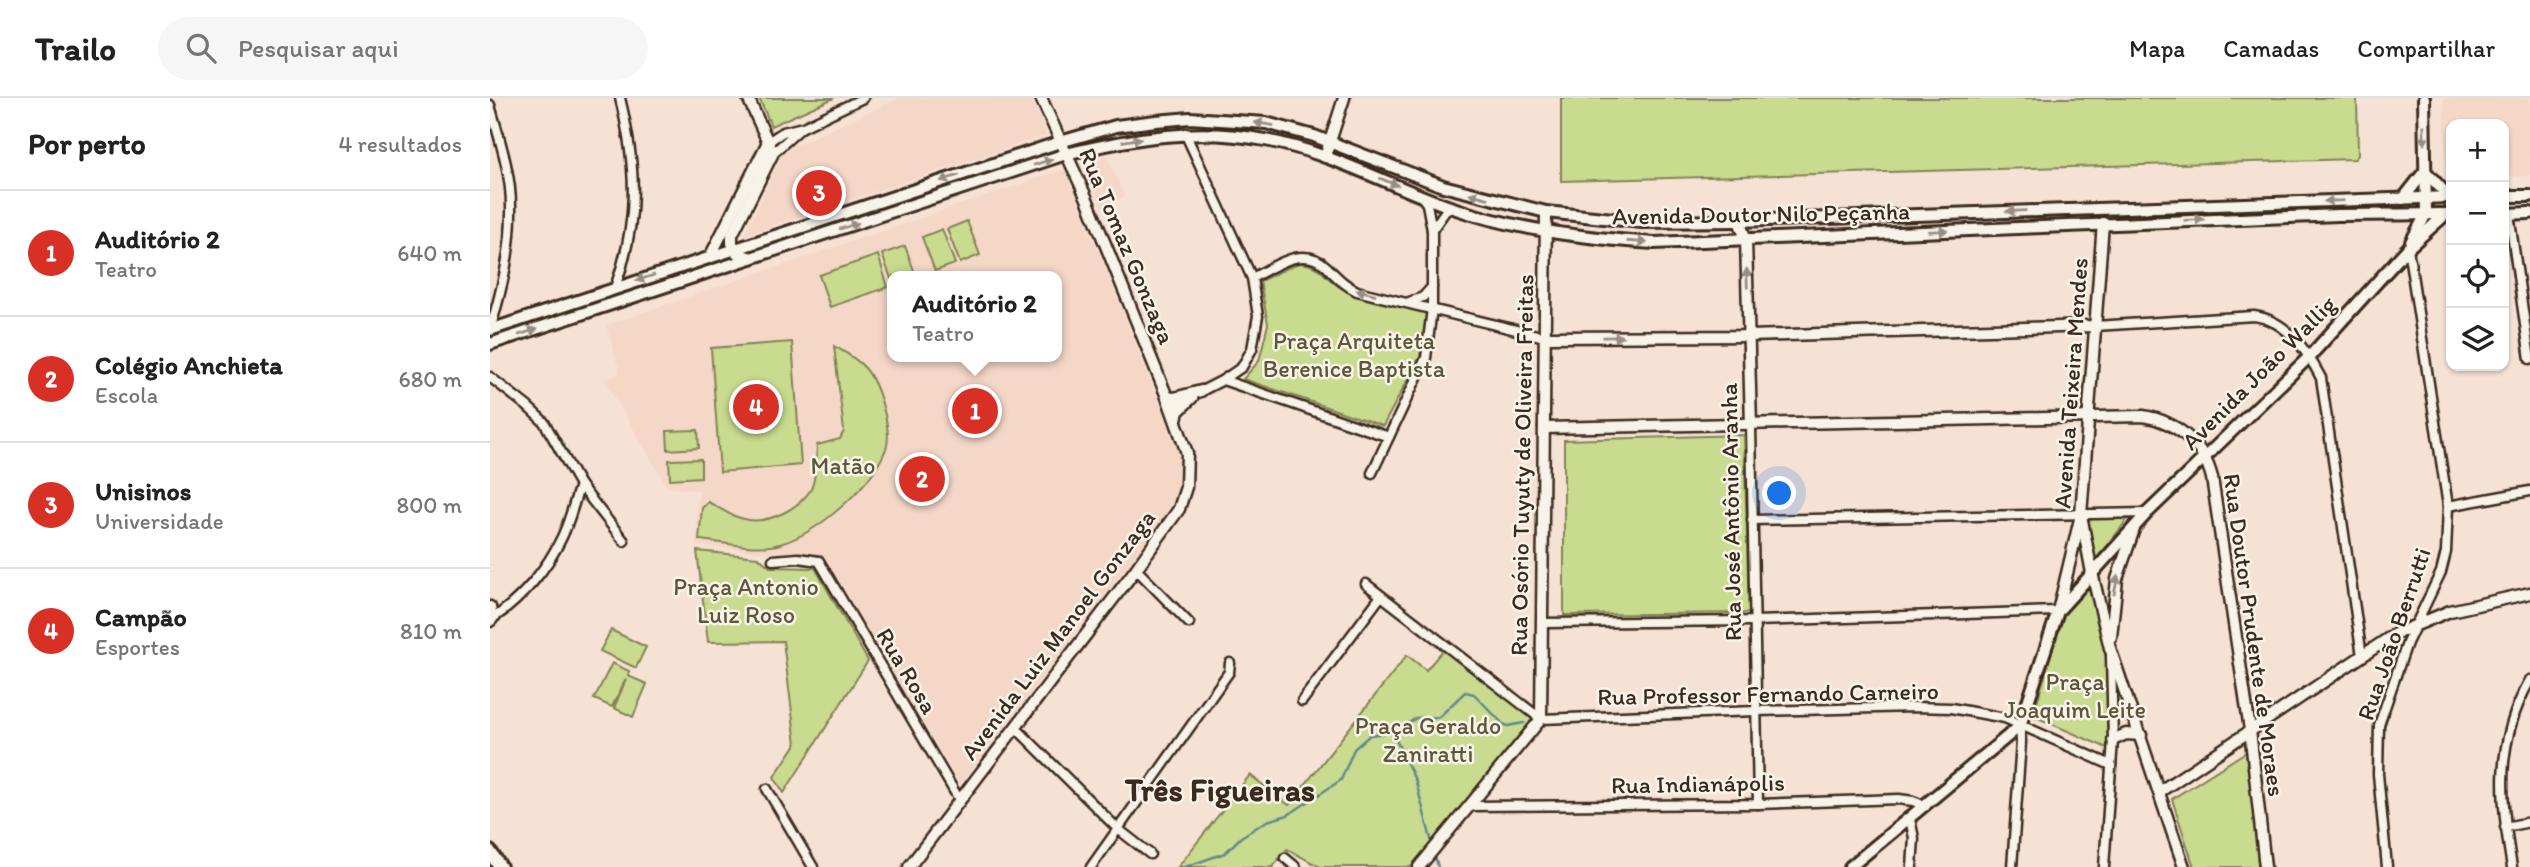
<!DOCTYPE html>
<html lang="pt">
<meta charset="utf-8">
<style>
:root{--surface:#fff;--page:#f6f6f6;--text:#222;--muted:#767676;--line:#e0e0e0;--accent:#d93025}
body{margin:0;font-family:Itim,sans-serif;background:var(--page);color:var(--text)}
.controls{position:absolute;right:21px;top:21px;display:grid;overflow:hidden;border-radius:14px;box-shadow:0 2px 5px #0004}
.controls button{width:63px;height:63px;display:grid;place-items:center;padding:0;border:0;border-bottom:2px solid var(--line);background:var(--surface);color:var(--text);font:35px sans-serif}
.you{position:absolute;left:1290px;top:396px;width:24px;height:24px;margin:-18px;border:5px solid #fff;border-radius:50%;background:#1a73e8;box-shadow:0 0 0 10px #1a73e833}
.badge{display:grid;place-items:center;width:46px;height:46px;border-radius:50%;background:var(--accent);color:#fff;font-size:23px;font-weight:700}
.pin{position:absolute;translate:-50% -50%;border:4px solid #fff;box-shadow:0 2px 7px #0006}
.popup{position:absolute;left:397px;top:173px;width:175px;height:91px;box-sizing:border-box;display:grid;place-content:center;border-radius:14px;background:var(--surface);filter:drop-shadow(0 2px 5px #0005);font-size:23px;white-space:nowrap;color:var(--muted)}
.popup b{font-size:26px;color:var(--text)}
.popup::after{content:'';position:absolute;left:50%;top:100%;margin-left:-14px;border:14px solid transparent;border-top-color:var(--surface)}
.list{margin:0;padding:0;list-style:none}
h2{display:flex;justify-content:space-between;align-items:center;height:91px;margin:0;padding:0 28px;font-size:30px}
h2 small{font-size:23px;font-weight:400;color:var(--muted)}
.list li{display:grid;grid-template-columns:46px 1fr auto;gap:21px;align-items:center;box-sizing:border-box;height:126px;padding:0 28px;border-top:2px solid var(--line)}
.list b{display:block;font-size:26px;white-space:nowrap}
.list p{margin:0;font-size:23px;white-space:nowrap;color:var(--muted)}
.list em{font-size:23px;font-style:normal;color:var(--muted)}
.icon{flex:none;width:38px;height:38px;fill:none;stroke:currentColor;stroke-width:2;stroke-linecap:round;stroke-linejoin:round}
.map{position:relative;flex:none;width:2040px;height:769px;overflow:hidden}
header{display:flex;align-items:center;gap:42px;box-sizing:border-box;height:98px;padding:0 35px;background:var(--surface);border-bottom:2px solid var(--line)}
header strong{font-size:33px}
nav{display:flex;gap:38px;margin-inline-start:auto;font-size:24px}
.search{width:490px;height:63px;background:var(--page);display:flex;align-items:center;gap:18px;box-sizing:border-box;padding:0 24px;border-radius:38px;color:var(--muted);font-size:26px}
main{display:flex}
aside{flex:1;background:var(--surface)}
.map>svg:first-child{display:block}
</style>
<header>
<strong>Trailo</strong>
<div class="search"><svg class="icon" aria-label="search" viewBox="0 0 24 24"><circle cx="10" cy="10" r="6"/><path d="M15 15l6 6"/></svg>Pesquisar aqui</div>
<nav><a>Mapa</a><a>Camadas</a><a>Compartilhar</a></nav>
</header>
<main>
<aside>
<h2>Por perto<small>4 resultados</small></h2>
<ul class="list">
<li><span class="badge">1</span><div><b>Auditório 2</b><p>Teatro</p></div><em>640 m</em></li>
<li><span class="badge">2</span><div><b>Colégio Anchieta</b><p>Escola</p></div><em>680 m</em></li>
<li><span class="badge">3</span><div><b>Unisinos</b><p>Universidade</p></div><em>800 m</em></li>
<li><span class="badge">4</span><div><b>Campão</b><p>Esportes</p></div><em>810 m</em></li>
</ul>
</aside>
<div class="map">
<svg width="2040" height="769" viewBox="0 0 2040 769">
<rect width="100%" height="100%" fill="#f6e2d5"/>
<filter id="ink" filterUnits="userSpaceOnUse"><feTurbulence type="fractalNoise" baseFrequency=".0143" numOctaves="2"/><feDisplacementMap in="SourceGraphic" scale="14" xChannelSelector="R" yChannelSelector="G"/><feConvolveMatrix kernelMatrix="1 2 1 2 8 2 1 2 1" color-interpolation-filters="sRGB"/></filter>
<g filter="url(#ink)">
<g fill="#f5d7c8" fill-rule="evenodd">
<path d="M410 0H541L557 37 254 137 294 52Z"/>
<path d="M1954 0H2040V78L2014 79V26H1961V80H1956Z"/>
<path d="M617 57 635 99 612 109 593 65Z"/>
<path d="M575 71 688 351 692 373 684 407 470 687 335 460 206 448 208 392 178 390 114 282 130 275 116 227ZM403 178H567V259H403Z"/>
</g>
<g fill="#c9db8f" stroke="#828256" stroke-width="2">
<path d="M269 0H344L281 28Z"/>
<path d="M1071 0H1867L1868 57 1865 61 1071 83Z"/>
<path d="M477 123 490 157 470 165 457 131Z"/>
<path d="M452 131 465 166 445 173 432 139Z"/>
<path d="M415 148 426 178H403V186L392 156Z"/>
<path d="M388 157 398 189 340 209 329 177Z"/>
<path d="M808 165C831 166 832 177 848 188 872 205 909 207 937 214L930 259 893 328 753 281 769 263 778 226 770 183Z"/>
<path d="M302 244 311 367 230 374 221 250Z"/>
<path d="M344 248C356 255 366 260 375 270 388 285 403 332 396 351 381 389 328 435 290 446 268 453 232 444 209 442L212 410 218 404C232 411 243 420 259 422 280 425 310 410 321 391 327 378 326 360 327 347L350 341 354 333Z"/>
<path d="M208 332 209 350 178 352 177 333Z"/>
<path d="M1254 337 1259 515 1074 517V342Z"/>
<path d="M211 361V379L180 381 179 362Z"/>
<path d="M1639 419 1602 468 1597 420Z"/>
<path d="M207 453 268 459 280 469 325 470 378 563 294 695 284 679 306 646 293 543 218 544Z"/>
<path d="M1599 486 1620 558 1617 650 1543 618 1572 519Z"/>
<path d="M121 532 156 549 146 570 110 553Z"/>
<path d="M953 552 1045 621 921 769H830L797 751 783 769H688L760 677 799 707 917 557 936 572Z"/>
<path d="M122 565 139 573 138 578 157 586 143 619 124 610 136 581 122 609 104 601Z"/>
<path d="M1759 652 1769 769H1704L1682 701Z"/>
</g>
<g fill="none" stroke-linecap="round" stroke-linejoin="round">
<g stroke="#628b8c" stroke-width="2.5">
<path d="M943 749 926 684 907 644 906 634 926 620 949 619 975 594 984 596 1013 626 1018 628 1034 625"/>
<path d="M944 755 948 769"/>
<path d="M695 769 735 755 751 739 777 723 798 717 851 682 864 651 880 637 906 634"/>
</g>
<defs>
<g id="minor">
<path d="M0 7C9 40 21 74 21 108 22 151 12 191 0 232"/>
<path d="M278 44 293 34 313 29 373 0"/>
<path d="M283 55 311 30"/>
<path d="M2019 116 2040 261"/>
<path d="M942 132 959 108"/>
<path d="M762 180C785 168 814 146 837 169 847 179 854 187 867 193L1055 239"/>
<path d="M125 190C149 122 147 70 130 0"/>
<path d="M919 204 933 199 942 189"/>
<path d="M1605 228 1764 218C1797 222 1817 253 1831 280L1872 558"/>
<path d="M0 279 37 308 54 324 90 387 134 443"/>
<path d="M733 282 899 339"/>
<path d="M682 313 688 305 733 282 752 269 762 251 768 218 762 180 695 35"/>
<path d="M686 325 689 314 703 300"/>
<path d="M1261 328 1268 706"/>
<path d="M882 375 936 260 942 210V132L937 106 932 99"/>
<path d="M1958 408 2040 393"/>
<path d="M1262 422 1657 415"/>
<path d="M283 462 308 460 329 463 470 703"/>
<path d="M646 471 699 525"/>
<path d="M876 486 1051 621 1266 613 1424 609 1461 610 1515 620 1621 667"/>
<path d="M2 521C32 501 57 471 72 439 80 422 84 404 90 387"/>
<path d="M1052 525 1264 523 1568 513"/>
<path d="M812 603 891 498"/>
<path d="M525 629 628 731 660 756"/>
<path d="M277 691 323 769"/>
<path d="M979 708 1268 706 1409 701 1423 703 1436 708"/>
<path d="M1420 721 1424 740 1422 769"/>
<path d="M2015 729 2040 724"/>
<path d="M795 760 806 769"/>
<path d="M601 769 739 574 740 565"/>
<path d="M1522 769 1531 644 1530 628"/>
<path d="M1614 769 1623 642 1621 559"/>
<path d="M1897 769 1888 676 1889 627 1917 545 1951 474 1956 454 1958 408 1918 150"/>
<path d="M2022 769C2010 701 2005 644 2040 582"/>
</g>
<g id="tertiary">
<path d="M258 0 283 55 242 137V145L247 155 261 160"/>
<path d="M835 59 854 0"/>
<path d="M1249 123 1256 141 1261 328"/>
<path d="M1613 125 1591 417 1602 475 1620 550 1694 769"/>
<path d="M220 159 278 44"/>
<path d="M1055 239 1259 238 1605 228"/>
<path d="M677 299 684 300 711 293"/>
<path d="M1054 330 1653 318C1686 323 1714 346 1722 380L1760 632 1775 769"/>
<path d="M0 509 2 521 0 523"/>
<path d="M1568 513 1590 421"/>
<path d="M1621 539 1627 481 1644 431"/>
<path d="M1623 642 1636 636 1651 637"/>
<path d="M1669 694 1905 536 1960 513 2040 495"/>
<path d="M419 769 646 471 689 411 696 389 697 355 677 299 597 101 551 0"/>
<path d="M929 769 1051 621 1056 114"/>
</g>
<g id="secondary">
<path d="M1935 73 1961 101"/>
<path d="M2014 98H2040"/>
<path d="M1913 101 1935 73"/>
<path d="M2014 116 2040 115"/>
<path d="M1921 144 1936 116 1934 0"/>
<path d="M0 232 570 44 626 28 666 23 700 20 776 25 824 38 953 88 1056 114 1152 124 1249 123 1961 99"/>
<path d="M0 246 576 56C642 40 706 29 775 42 840 54 898 87 960 109 1026 132 1094 140 1164 145L1848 117 1961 116"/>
<path d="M1360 769 1530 628 1568 513 1657 415 1820 258 1918 150 1956 116"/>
</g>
<path id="primary" d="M0 754 10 769"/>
</defs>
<use href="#minor" stroke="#3b2a1e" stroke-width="13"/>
<use href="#tertiary" stroke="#3b2a1e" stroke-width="15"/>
<use href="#secondary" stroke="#3b2a1e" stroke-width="16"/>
<use href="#primary" stroke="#3b2a1e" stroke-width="18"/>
<use href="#minor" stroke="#f7f3e8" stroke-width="8"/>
<use href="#tertiary" stroke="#f7f3e8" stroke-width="10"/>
<use href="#secondary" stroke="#f7f3e8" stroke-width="10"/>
<use href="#primary" stroke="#f7f3e8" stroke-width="12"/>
</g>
<defs><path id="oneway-solid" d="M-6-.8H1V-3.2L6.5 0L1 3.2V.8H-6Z" transform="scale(1.75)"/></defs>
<g fill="#998e83">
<use href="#oneway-solid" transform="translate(774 26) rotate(-171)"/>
<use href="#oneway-solid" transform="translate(1934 37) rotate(89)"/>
<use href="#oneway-solid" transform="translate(642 42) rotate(-9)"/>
<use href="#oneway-solid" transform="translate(553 64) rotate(-18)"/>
<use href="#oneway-solid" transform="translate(460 80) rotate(162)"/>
<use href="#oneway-solid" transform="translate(899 84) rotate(22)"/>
<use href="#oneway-solid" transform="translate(989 98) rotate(-165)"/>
<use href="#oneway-solid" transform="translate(1844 103) rotate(178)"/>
<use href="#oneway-solid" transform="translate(1526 113) rotate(178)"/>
<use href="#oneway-solid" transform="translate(1704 122) rotate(-2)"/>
<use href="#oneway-solid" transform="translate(359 128) rotate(-18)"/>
<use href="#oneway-solid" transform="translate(1448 133) rotate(-2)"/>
<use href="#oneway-solid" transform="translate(1147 144) rotate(4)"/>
<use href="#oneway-solid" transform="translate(155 180) rotate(162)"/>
<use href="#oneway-solid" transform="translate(1257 180) rotate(-92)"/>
<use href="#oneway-solid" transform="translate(876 194) rotate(-166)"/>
<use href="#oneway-solid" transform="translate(38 234) rotate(-18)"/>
<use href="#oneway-solid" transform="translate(1123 239) rotate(-1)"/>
<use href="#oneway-solid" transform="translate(1626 487) rotate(-78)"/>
</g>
</g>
<g text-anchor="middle" stroke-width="5" stroke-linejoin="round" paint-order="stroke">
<g font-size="24" fill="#3b2a1e" stroke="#f7f3e8">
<text transform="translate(1271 116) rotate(-1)" y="8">Avenida Doutor Nilo Peçanha</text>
<text transform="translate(637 148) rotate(67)" y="8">Rua Tomaz Gonzaga</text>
<text transform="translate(1769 275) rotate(-45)" y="8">Avenida João Wallig</text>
<text transform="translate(1581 285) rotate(-86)" y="8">Avenida Teixeira Mendes</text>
<text transform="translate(1032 367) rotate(-89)" y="8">Rua Osório Tuyuty de Oliveira Freitas</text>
<text transform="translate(1241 414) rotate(-91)" y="8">Rua José Antônio Aranha</text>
<text transform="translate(1904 536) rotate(-71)" y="8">Rua João Berrutti</text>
<text transform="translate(568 537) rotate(-53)" y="8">Avenida Luiz Manoel Gonzaga</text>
<text transform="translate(1764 537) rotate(82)" y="8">Rua Doutor Prudente de Moraes</text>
<text transform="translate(417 573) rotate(59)" y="8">Rua Rosa</text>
<text transform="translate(1278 596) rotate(-1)" y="8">Rua Professor Fernando Carneiro</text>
<text transform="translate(1208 686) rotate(-1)" y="8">Rua Indianápolis</text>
</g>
<g font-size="24" fill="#5e563a" stroke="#f7f3e8">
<text x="864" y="251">Praça Arquiteta<tspan x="864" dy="28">Berenice Baptista</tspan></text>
<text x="353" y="376">Matão</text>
<text x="256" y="497">Praça Antonio<tspan x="256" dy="28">Luiz Roso</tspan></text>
<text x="1585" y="592">Praça<tspan x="1585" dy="28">Joaquim Leite</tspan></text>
<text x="938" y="636">Praça Geraldo<tspan x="938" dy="28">Zaniratti</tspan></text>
</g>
<g font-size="32" font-weight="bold" fill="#3b2a1e" stroke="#f7f3e8">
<text x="730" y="703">Três Figueiras</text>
</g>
</g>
</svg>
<div class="controls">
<button>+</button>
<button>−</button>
<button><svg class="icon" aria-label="locate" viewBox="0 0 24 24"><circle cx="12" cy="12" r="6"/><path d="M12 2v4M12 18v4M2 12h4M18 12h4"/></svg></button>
<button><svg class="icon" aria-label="layers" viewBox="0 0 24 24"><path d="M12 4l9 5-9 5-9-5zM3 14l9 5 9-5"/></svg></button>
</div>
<div class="you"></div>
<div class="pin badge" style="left:485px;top:313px">1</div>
<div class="popup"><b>Auditório 2</b>Teatro</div>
<div class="pin badge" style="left:432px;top:381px">2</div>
<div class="pin badge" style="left:329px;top:95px">3</div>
<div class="pin badge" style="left:266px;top:309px">4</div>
</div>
</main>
